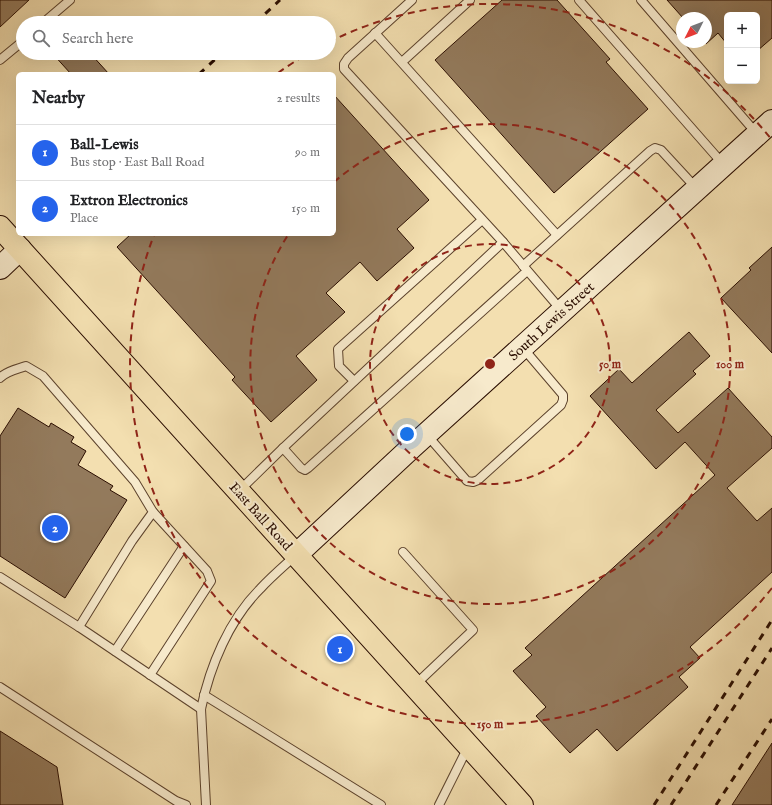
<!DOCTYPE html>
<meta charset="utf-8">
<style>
:root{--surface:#fff;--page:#f6f6f6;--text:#202124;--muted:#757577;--line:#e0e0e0;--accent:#2563eb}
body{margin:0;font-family:"IM FELL English",serif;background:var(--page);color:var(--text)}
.controls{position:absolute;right:12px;top:12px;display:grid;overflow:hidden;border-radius:6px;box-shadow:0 4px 16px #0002}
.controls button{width:36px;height:36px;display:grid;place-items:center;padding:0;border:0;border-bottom:1px solid var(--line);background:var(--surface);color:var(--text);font:20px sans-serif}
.compass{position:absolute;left:676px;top:12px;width:36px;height:36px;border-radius:50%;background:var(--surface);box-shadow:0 4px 16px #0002;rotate:228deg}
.you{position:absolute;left:407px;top:434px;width:14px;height:14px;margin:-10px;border:3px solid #fff;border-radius:50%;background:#1a73e8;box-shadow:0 0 0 6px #1a73e833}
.badge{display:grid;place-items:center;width:26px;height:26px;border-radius:50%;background:var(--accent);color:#fff;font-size:13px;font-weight:700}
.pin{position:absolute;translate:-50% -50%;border:2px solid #fff;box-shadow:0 1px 4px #0006}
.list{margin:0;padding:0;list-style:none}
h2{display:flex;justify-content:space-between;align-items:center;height:52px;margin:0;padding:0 16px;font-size:17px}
h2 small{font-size:13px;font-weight:400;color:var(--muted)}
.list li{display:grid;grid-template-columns:26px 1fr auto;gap:12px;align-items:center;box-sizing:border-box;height:56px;padding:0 16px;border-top:1px solid var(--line)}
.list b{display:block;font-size:15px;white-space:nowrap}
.list p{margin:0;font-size:13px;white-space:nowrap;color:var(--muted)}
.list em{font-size:13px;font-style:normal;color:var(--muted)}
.icon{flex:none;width:22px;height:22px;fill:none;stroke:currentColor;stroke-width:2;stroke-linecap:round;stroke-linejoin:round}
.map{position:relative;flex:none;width:772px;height:805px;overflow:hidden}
.search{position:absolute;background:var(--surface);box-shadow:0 4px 16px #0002;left:16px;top:16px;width:320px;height:44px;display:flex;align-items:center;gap:10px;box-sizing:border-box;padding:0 14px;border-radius:22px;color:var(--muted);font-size:15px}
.panel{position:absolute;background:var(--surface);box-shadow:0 4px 16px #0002;left:16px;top:72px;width:320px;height:164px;border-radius:6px}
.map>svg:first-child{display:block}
</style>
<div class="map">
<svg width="772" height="805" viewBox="0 0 772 805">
<rect width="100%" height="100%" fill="#f3dfb0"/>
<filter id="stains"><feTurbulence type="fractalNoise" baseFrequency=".005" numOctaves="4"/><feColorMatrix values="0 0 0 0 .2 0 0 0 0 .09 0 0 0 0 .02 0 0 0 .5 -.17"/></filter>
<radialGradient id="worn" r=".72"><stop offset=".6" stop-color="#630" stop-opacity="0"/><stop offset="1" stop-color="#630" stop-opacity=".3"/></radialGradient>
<g fill="#937a5c" stroke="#2a0d00">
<path d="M0 0H29L0 27Z"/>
<path d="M502 0H557L610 59 606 62 648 109 554 193 435 60Z"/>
<path d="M667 0H772V38L757 51V15H727V44L718 33 706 44V18H683Z"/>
<path d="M52 53H90L109 74H71Z"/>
<path d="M334 95 429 200 397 229 414 248 377 281 360 262 326 293 345 312 296 356 317 380 271 422 232 380 235 377 117 247 131 234H334Z"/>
<path d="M772 247V353L721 298 751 270 749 268Z"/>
<path d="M689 332 710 356 693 371 696 374 656 410 678 433 728 388 772 437V448L727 488 757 521 772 508V572L690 647 700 658 679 677 688 687 617 751 597 729 570 753 536 716 546 707 513 671 532 655 525 648 715 475 685 442 656 469 590 396 619 369 632 383Z"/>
<path d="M18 408 49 427 51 423 74 437 71 442 86 451 78 465 113 486 110 490 127 500 65 598 0 556V436Z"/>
<path d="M0 731 57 767 63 805H0Z"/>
<path d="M772 743V805H732Z"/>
</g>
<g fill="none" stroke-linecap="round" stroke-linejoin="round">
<defs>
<g id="lane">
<path d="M412 0 348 58 344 64V69L503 242 562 311"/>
<path d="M579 0 723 164"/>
<path d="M641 0 757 134"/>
<path d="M43 23 70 0"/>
<path d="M375 33 557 235"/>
<path d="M0 60 23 41"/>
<path d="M402 62 470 0"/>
<path d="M523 266 650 151 655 148 661 150 697 189"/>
<path d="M0 378C6 371 18 369 26 366L43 376 135 482 153 512 132 541 79 627"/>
<path d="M354 381 339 366 338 349 482 220"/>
<path d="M427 435 467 481 473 482 478 480 561 405 563 400V395L523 348"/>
<path d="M283 448 301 468 305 470 308 468 527 271"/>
<path d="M240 490 283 448 503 242"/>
<path d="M403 552 473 630 415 685"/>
<path d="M0 577 79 627 201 709"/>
<path d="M115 651 184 546"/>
<path d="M150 675 211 581 207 571 153 512"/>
<path d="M0 687 176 801 186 805"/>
<path d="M204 695 381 805"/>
<path d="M206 805 201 709C210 666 229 620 260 589 271 577 284 566 296 555"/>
<path d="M439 805 468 747"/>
</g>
<g id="secondary">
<path d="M0 268 20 249"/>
<path d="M296 555 412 447 772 121"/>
</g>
<path id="primary" d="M0 227 522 805"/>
</defs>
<use href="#lane" stroke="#5c422c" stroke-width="10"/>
<use href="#secondary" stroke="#2a0d00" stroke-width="24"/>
<use href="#primary" stroke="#2a0d00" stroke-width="24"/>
<use href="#lane" stroke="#f7eacc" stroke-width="8"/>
<use href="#secondary" stroke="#f7eacc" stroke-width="22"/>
<use href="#primary" stroke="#f3dfb0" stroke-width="22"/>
<g stroke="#2a0d00" stroke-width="3" stroke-dasharray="7 7" stroke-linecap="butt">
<path d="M255 23 280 0"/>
<path d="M199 74 222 53"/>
<path d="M654 805 772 620"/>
<path d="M671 805 772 648"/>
<path d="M716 805 772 719"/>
</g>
</g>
<g fill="none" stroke="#8f2418" stroke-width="2" stroke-dasharray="7 5">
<circle cx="490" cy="364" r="120"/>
<path d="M334 182A240 240 0 1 1 288 235"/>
<path d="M772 588A360 360 0 0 1 154 235M278 73A360 360 0 0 1 307 54M329 42A360 360 0 0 1 772 140"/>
</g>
<g text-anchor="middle" stroke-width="4" stroke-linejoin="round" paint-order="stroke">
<g font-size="14" fill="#2a0d00" stroke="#f7eacc">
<text transform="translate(551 321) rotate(-42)" y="5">South Lewis Street</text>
<text transform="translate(261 516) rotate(48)" y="5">East Ball Road</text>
</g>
</g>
<circle cx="490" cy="364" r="6" fill="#8f2418" stroke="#f7eacc" stroke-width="2"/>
<g font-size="12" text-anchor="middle" font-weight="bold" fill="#8f2418" stroke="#f7eacc" stroke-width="4" stroke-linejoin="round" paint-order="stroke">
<text x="610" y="368">50 m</text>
<text x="730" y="368">100 m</text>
<text x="490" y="728">150 m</text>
</g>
<rect width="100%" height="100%" filter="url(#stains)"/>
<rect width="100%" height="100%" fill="url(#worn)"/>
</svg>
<div class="controls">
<button>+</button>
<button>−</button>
</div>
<svg class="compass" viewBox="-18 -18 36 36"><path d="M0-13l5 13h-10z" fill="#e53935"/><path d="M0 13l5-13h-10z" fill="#757577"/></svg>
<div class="you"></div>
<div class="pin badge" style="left:340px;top:649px">1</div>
<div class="pin badge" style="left:55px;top:528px">2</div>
<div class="search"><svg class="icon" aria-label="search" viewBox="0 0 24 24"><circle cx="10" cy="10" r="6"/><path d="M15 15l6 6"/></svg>Search here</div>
<section class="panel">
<h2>Nearby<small>2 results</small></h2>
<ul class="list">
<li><span class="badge">1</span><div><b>Ball-Lewis</b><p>Bus stop · East Ball Road</p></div><em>90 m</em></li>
<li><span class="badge">2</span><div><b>Extron Electronics</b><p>Place</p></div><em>150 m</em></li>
</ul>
</section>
</div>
